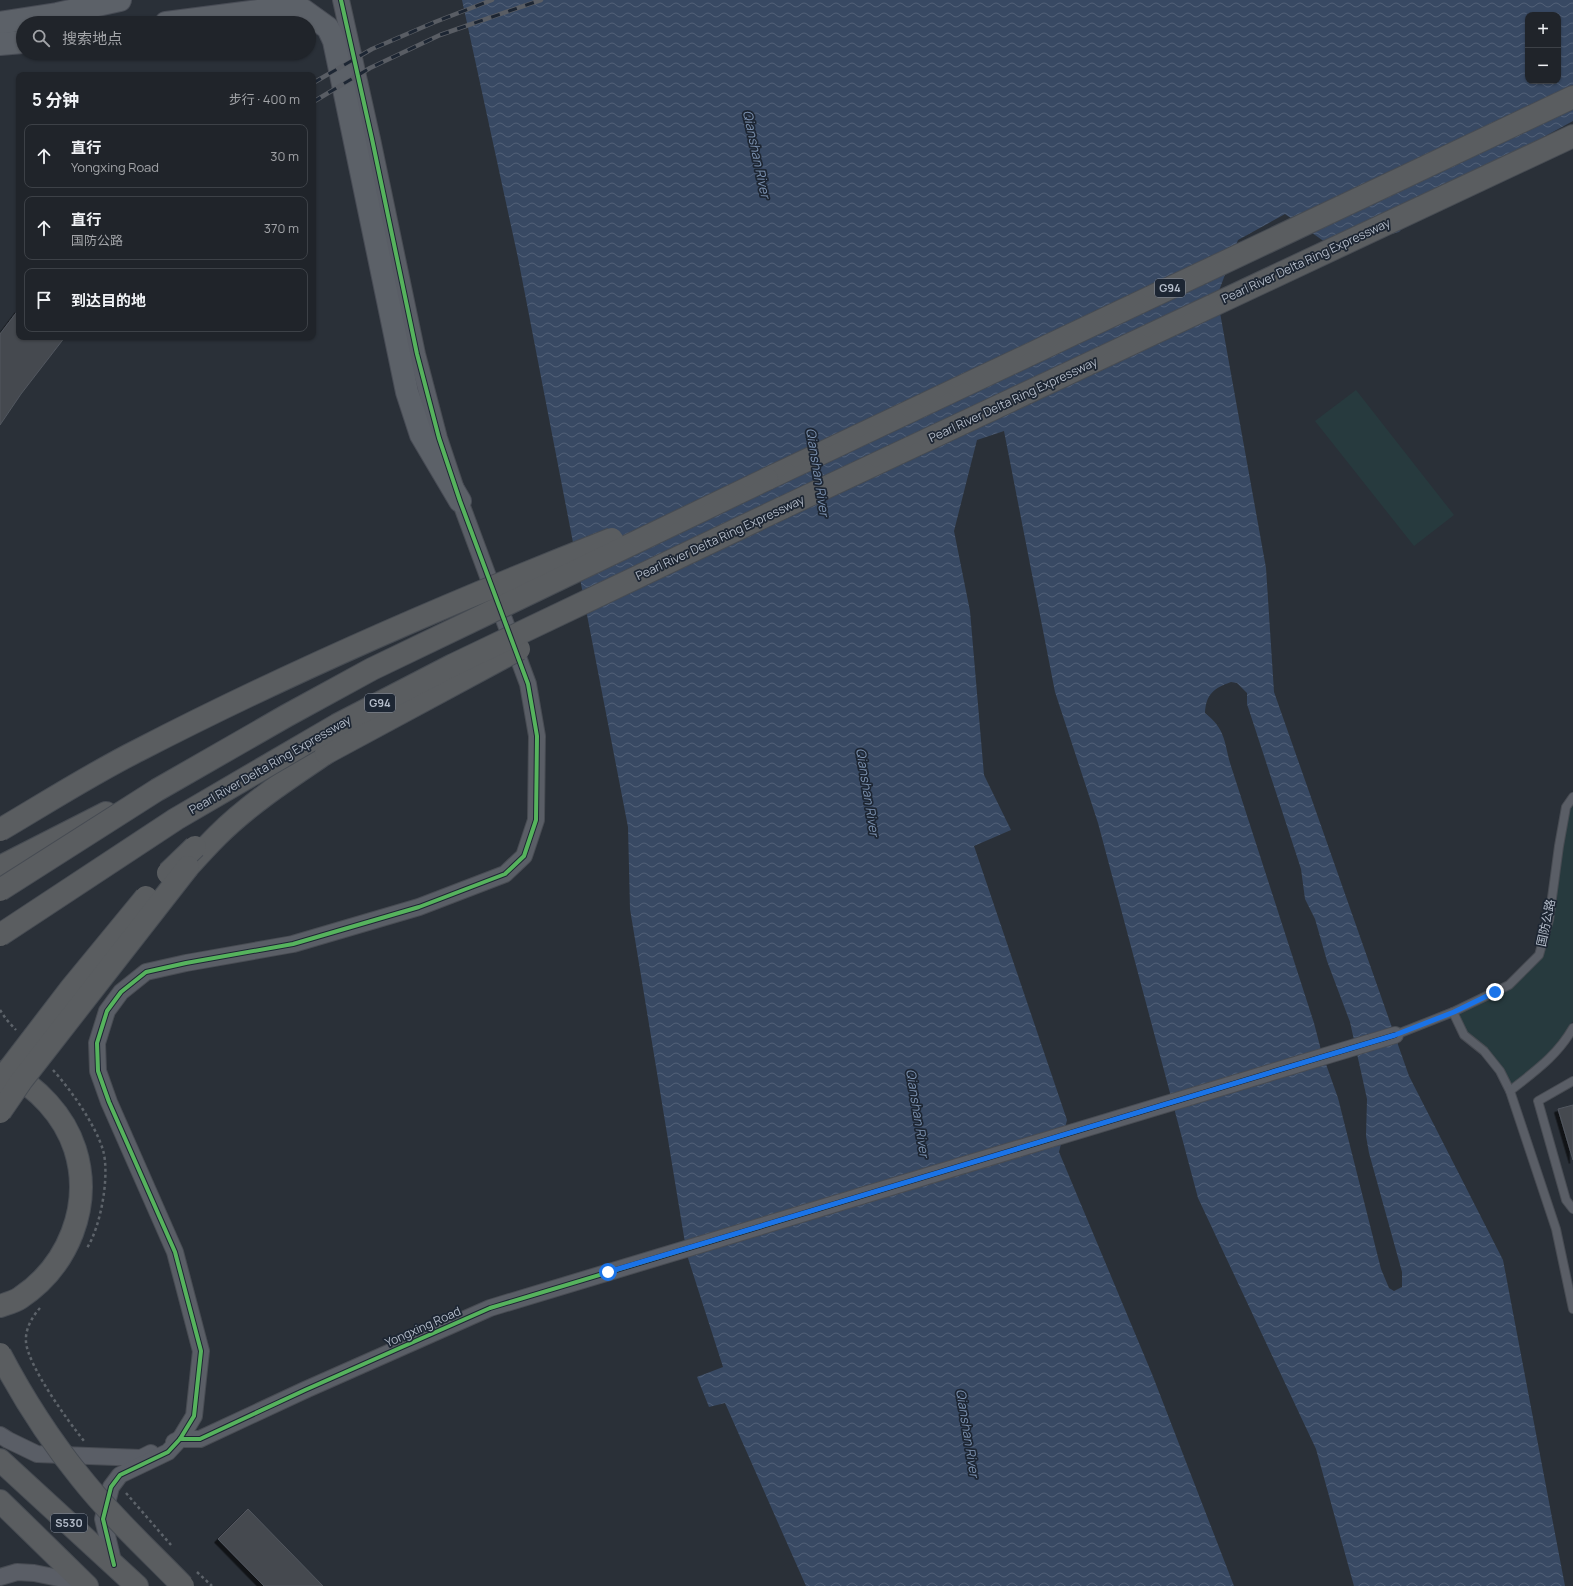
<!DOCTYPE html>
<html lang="zh">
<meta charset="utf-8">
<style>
:root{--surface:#20242a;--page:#2d3036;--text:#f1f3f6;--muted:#a2a4a8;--line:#3d4147}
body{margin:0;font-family:Manrope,"Noto Sans SC",sans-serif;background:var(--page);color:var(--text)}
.controls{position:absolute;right:12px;top:12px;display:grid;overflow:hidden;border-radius:8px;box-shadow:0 1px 3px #0004}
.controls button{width:36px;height:36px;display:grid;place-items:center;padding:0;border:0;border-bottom:1px solid var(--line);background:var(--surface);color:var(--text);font:20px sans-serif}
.stop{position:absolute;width:12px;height:12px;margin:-9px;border:3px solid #1a73e8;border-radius:50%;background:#fff}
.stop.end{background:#1a73e8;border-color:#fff;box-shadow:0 1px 4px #0008}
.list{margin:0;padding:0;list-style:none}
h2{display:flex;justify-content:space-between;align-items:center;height:52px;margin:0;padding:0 16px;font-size:17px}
h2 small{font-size:13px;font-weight:400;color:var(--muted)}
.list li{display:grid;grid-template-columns:26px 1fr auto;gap:12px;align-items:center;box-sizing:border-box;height:64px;margin:0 8px 8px;padding:0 8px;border:1px solid var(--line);border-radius:8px}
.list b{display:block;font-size:15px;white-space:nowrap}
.list p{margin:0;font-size:13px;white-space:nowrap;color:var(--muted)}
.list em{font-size:13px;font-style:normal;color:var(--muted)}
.icon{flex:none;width:22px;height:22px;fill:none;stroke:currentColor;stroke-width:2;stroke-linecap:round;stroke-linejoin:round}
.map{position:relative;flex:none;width:1573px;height:1586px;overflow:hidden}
.search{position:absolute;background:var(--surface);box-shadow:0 1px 3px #0004;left:16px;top:16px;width:300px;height:44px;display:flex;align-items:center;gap:10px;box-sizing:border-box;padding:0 14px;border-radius:22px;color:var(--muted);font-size:15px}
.panel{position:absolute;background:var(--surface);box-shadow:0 1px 3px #0004;left:16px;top:72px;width:300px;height:268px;border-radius:8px}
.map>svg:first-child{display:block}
</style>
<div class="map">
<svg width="1573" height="1586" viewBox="0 0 1573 1586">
<defs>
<pattern id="water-waves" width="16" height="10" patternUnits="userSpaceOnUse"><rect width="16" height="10" fill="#384963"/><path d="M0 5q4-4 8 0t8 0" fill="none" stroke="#526178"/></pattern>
<filter id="shadow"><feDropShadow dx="-3.5" dy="3.5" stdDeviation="0" flood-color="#0009"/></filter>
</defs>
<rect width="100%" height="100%" fill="#2a3038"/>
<g fill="#273a3e">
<path d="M1356 390 1454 515 1414 546 1315 421Z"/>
<path d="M1573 800V1021C1557 1049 1536 1067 1511 1087L1467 1034 1457 1013 1511 987 1541 956 1567 809Z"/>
</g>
<path fill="url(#water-waves)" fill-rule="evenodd" d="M462 0H1573V121L1538 140 1440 188 1399 232 1335 249 1285 214 1238 240 1217 296 1266 568 1274 692 1409 1076 1503 1260 1565 1586H1354L1316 1449 1198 1198 1098 823 1055 692 1004 431 977 440 954 531 970 611 984 775 1011 830 974 846 1067 1120 1059 1152 1152 1374 1234 1586H806L725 1403 709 1407 697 1377 723 1367 687 1255 630 909 628 827 518 258ZM1528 15H1558V81H1528ZM1231 682 1237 683 1247 693V704L1301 869 1305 899 1315 919 1327 961 1350 1022 1367 1099 1366 1136 1369 1153 1402 1272V1287L1394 1291 1389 1288 1381 1269 1338 1098 1321 1050 1314 1023 1230 763C1224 740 1225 729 1205 713 1206 694 1214 688 1231 682Z"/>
<g fill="#444950" stroke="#52575f" filter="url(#shadow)">
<path d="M19 309V337H65L21 394 0 425V334Z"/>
<path d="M1573 1105V1160L1558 1109Z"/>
<path d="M248 1509 323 1586H264L218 1539Z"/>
</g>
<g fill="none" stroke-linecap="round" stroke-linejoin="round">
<defs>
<g id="lane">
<path d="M1453 1012 1464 1035 1484 1051 1500 1071 1510 1091 1556 1229 1573 1309"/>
<path d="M1395 1035 1453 1012 1509 985 1539 955 1549 920 1559 846 1566 807 1573 797"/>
<path d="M1573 1081 1538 1101 1566 1200 1573 1209"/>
<path d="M1510 1091C1535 1071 1557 1056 1573 1028"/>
</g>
<g id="street">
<path d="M0 1435 8 1440 37 1454 141 1458 151 1453"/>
<path d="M174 1442 180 1439H200L305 1390 490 1308 1395 1035"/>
<path d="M114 1565 103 1519 111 1487 120 1475 168 1452 180 1439 194 1416 201 1351 175 1252 109 1102 98 1071 97 1043 107 1011 121 992 146 972 186 963 293 944 419 907 505 874 524 856 536 820 537 736 528 684 460 501 439 438 417 354 372 139 341 0"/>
<path d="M0 1577 17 1572 34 1573 84 1583"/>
</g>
<g id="primary">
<path d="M0 23 57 14 120 0"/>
<path d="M166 23 281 8 303 10 328 28 334 41 407 392 421 435 460 501"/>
<path d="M0 44 23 42"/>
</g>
<g id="highway">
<path d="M767 479 1573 97"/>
<path d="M782 508 1573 136"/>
<path d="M0 867 106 813"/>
<path d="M188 867C197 857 207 846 217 836 249 804 289 778 326 753"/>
<path d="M0 1306C6 1304 14 1302 20 1298 68 1266 93 1206 75 1149 64 1115 37 1087 6 1071"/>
<path d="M0 1460 137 1586"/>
<path d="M0 1501 87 1586"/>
</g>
</defs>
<use href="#lane" stroke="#484c53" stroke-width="10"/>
<use href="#street" stroke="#484c53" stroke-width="18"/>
<use href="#primary" stroke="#484c55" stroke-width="24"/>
<use href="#highway" stroke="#474c53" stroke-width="24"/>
<g stroke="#5d636a" stroke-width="2.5" stroke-dasharray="3 3" stroke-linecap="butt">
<path d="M0 1010 6 1019 16 1030"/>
<path d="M53 1070C71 1090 95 1124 103 1150 110 1175 101 1226 87 1248"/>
<path d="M40 1308C32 1317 25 1329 26 1342 28 1366 68 1421 84 1441"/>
<path d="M126 1493 171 1545"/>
<path d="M197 1572 212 1586"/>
</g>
<use href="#lane" stroke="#5a5e66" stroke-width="8"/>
<use href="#street" stroke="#5a5e66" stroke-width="16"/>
<use href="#primary" stroke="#5c6168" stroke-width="22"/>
<use href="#highway" stroke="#5a5d60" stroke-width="22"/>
<defs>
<g id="rail">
<path d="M313 83 372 49 435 22 492 0"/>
<path d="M313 102 370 68 440 35 541 0"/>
</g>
</defs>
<use href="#rail" stroke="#595d64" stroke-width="4.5"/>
<use href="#rail" stroke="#1d2633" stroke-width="3" stroke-dasharray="9" stroke-linecap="butt"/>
<defs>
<g id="highway-bridge">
<path d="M326 753 519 649"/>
<path d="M0 830C46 803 91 774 139 750 292 671 451 602 612 539"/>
<path d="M168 873 195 847"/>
<path d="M0 890 157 790 286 716 372 669 767 479"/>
<path d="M0 935 176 819 337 725 453 665 782 508"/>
<path d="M0 1081 72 987 146 897"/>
<path d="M0 1112 22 1080 188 867"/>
<path d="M0 1354C23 1398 50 1440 81 1478 112 1517 149 1551 183 1586"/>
</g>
</defs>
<use href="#highway-bridge" stroke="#474c53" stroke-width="24" stroke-linecap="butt"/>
<use href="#highway-bridge" stroke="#5a5d60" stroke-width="22"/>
<defs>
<g id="cycleway">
<path d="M180 1439H200L305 1390 490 1308 1395 1035"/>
<path d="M114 1565 103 1519 111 1487 120 1475 168 1452 180 1439 194 1416 201 1351 175 1252 109 1102 98 1071 97 1043 107 1011 121 992 146 972 186 963 293 944 419 907 505 874 524 856 536 820 537 736 528 684 460 501 439 438 417 354 372 139 341 0"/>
</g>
</defs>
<use href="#cycleway" stroke="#1d2633" stroke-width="6"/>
<use href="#cycleway" stroke="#56b35d" stroke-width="4"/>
</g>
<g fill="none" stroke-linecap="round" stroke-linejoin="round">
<path stroke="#1a73e8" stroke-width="5" d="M608 1272 1395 1035 1454 1012 1495 992"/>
</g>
<g text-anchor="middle" stroke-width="3.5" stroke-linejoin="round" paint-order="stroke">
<g fill="#1d2633" stroke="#878f9c" stroke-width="1">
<rect x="1155" y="279" width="30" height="18" rx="3"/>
<rect x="365" y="694" width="30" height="18" rx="3"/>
<rect x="51" y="1514" width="36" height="18" rx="3"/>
</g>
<g font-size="11" font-weight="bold" fill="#b4bcc9">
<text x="1170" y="292">G94</text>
<text x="380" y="707">G94</text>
<text x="69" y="1527">S530</text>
</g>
<g font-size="12" fill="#b4bcc9" stroke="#1d2633">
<text transform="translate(1306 261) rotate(-25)" y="4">Pearl River Delta Ring Expressway</text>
<text transform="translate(1013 400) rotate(-25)" y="4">Pearl River Delta Ring Expressway</text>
<text transform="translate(720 538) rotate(-25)" y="4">Pearl River Delta Ring Expressway</text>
<text transform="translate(270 765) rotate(-30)" y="4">Pearl River Delta Ring Expressway</text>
<text transform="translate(1546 923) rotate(-78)" y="4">国防公路</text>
<text transform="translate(423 1327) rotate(-24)" y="4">Yongxing Road</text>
</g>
<g font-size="13" font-style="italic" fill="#7c92b1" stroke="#1d2633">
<text transform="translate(757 154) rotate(78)" y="5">Qianshan River</text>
<text transform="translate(818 472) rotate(81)" y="5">Qianshan River</text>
<text transform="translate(868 792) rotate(81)" y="5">Qianshan River</text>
<text transform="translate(918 1113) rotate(81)" y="5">Qianshan River</text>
<text transform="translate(968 1433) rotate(81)" y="5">Qianshan River</text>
</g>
</g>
</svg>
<div class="controls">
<button>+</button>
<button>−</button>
</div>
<div class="stop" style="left:608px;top:1272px"></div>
<div class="stop end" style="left:1495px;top:992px"></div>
<div class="search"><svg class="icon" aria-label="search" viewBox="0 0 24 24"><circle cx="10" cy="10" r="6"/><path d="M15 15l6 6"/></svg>搜索地点</div>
<section class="panel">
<h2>5 分钟<small>步行 · 400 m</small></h2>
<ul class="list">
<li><svg class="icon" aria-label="ahead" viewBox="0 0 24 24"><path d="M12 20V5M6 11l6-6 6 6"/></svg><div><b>直行</b><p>Yongxing Road</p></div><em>30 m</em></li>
<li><svg class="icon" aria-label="ahead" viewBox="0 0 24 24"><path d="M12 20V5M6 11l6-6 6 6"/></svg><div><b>直行</b><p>国防公路</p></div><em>370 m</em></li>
<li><svg class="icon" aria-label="arrive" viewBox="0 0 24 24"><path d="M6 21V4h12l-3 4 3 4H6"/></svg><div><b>到达目的地</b></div></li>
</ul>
</section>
</div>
